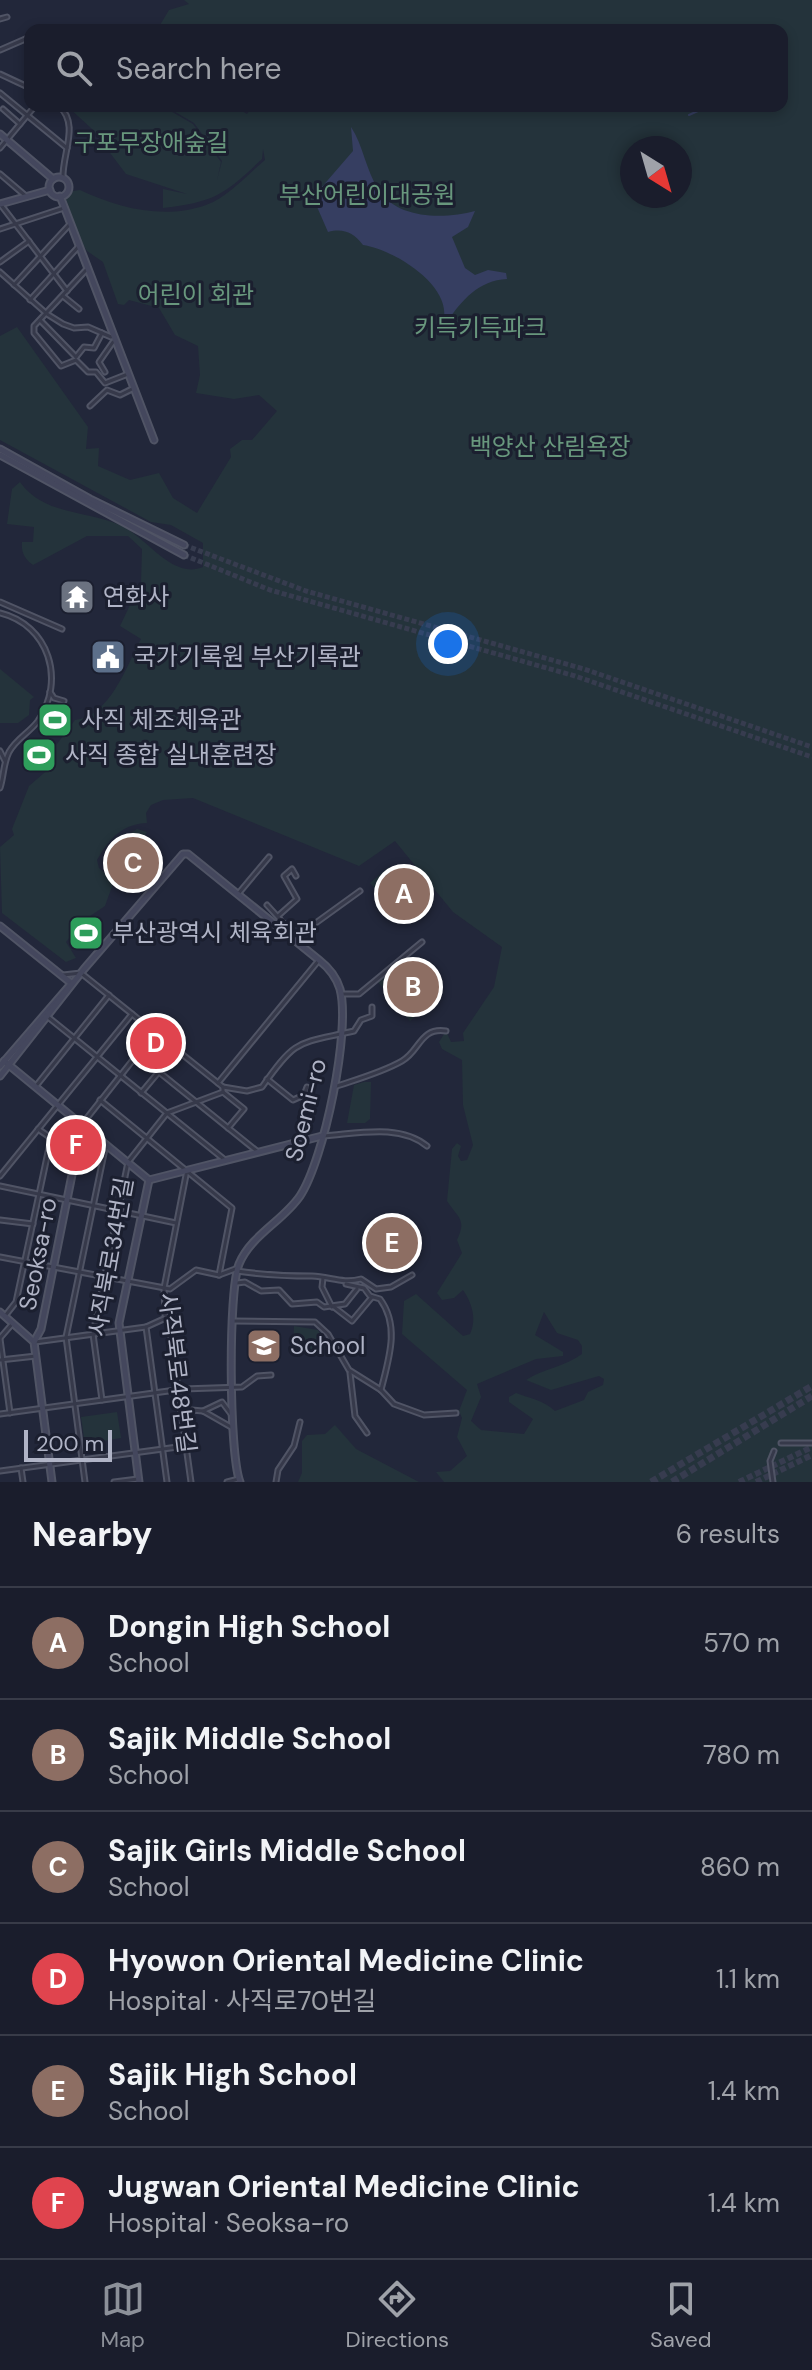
<!DOCTYPE html>
<meta charset="utf-8">
<style>
:root{--surface:#1a1d2c;--page:#232634;--text:#f1f3f6;--muted:#9fa2a9;--line:#383b48;--accent:#8c9099}
body{margin:0;font-family:"DM Sans","Noto Sans KR",sans-serif;background:var(--page);color:var(--text)}
.compass{position:absolute;left:620px;top:136px;width:72px;height:72px;border-radius:50%;background:var(--surface);box-shadow:0 4px 12px #0003;rotate:143deg}
.scale{position:absolute;left:24px;bottom:20px;width:88px;box-sizing:border-box;padding-left:8px;border:4px solid #b0b4c6;border-top:0;font-size:22px;line-height:28px;white-space:nowrap;color:#b0b4c6;-webkit-text-stroke:6px #1b1f2f;paint-order:stroke}
.you{position:absolute;left:448px;top:644px;width:28px;height:28px;margin:-20px;border:6px solid #fff;border-radius:50%;background:#1a73e8;box-shadow:0 0 0 12px #1a73e833}
.badge{display:grid;place-items:center;width:52px;height:52px;border-radius:50%;background:var(--accent);color:#fff;font-size:26px;font-weight:700}
.pin{position:absolute;translate:-50% -50%;border:4px solid #fff;box-shadow:0 2px 8px #0006}
.list{margin:0;padding:0;list-style:none}
h2{display:flex;justify-content:space-between;align-items:center;height:104px;margin:0;padding:0 32px;font-size:34px}
h2 small{font-size:26px;font-weight:400;color:var(--muted)}
.list li{display:grid;grid-template-columns:52px 1fr auto;gap:24px;align-items:center;box-sizing:border-box;height:112px;padding:0 32px;border-top:2px solid var(--line)}
.list b{display:block;font-size:30px;white-space:nowrap}
.list p{margin:0;font-size:26px;white-space:nowrap;color:var(--muted)}
.list em{font-size:26px;font-style:normal;color:var(--muted)}
.icon{flex:none;width:44px;height:44px;fill:none;stroke:currentColor;stroke-width:2;stroke-linecap:round;stroke-linejoin:round}
.map{position:relative;flex:none;width:812px;height:1482px;overflow:hidden}
.search{position:absolute;background:var(--surface);box-shadow:0 4px 12px #0003;left:24px;right:24px;top:24px;height:88px;display:flex;align-items:center;gap:20px;box-sizing:border-box;padding:0 28px;border-radius:16px;color:var(--muted);font-size:30px}
.sheet{height:776px;background:var(--surface)}
nav{display:flex;justify-content:space-around;align-items:center;box-sizing:border-box;height:112px;border-top:2px solid var(--line);background:var(--surface);font-size:22px;color:var(--muted)}
nav a{display:grid;justify-items:center;gap:4px}
nav .on{color:var(--accent)}
.map>svg:first-child{display:block}
</style>
<div class="map">
<svg width="812" height="1482" viewBox="0 0 812 1482">
<rect width="100%" height="100%" fill="#22273a"/>
<g fill="#24333b" fill-rule="evenodd">
<path d="M184 0H812V1482H444L436 1472 450 1471 467 1456 457 1437 462 1418 459 1411 467 1390 402 1334 404 1301 416 1294 463 1336 470 1334C477 1319 472 1303 463 1290L454 1298 442 1300 437 1293 462 1253 457 1240C467 1219 458 1218 447 1201L452 1149 457 1143 461 1146 458 1156 461 1161 467 1160 473 1145 463 1105 462 1060 442 1049 439 1042 446 1031 451 1042 464 1041 463 1033 494 987 502 947 453 912 395 841 359 866 193 798 163 800 151 805 146 813 147 823C122 824 109 839 97 860L99 868 114 881 105 906 84 920 66 942 76 958 66 962 2 913 0 847 14 835 12 829 29 786 51 767 54 748 75 720C110 716 126 667 141 639L120 626 141 582 142 549 128 536H87L33 565C25 559 21 553 22 542H33L34 527 7 524 12 489 20 482C44 516 88 510 122 526 147 538 173 580 203 567V543L171 525 151 522 0 440V336L17 327 88 427 86 449 99 448 98 466 130 480 159 473 173 498 197 513 231 457 230 449 242 440H252L277 411 259 395 234 399 196 393 200 375 198 346 175 335 159 308 129 300 124 305 118 304 103 262 87 251 80 240 66 199 73 191 80 190C118 208 164 220 206 205 228 197 247 175 265 160L263 149 262 159C225 194 215 202 163 208V189L187 194 126 174 92 129 67 106H162L193 124 221 162 217 180 222 161 194 123 165 106H226L237 110 230 106H249L242 111 247 114 252 106H307L303 111 308 106H782V30H126L160 25 169 10 189 4ZM632 148H680V196H632ZM544 1312 557 1333 578 1340 582 1346V1354C565 1367 544 1368 526 1380L551 1390 599 1376 604 1379 603 1385 588 1392 584 1400 555 1411C543 1400 529 1398 516 1393L509 1397V1402L533 1419 524 1434 481 1430 471 1421 481 1397 477 1384 536 1359 563 1356V1352L535 1335Z"/>
<path d="M0 669 34 697 30 700 29 715 18 723H0Z"/>
<path d="M137 829 147 832 143 839 155 849 133 876 116 862 121 853 111 846Z"/>
<path d="M389 867 413 894 395 911 370 883Z"/>
<path d="M395 969 425 1008 410 1021 378 982Z"/>
<path d="M364 1082H371L370 1119 365 1123H347L354 1085Z"/>
<path d="M384 1221 399 1234 377 1263 367 1256 363 1248Z"/>
<path d="M294 1326 318 1330 327 1347 293 1353Z"/>
<path d="M117 1412 121 1438 85 1444 81 1417Z"/>
<path d="M335 1425 356 1449 419 1482H298L302 1473V1441L307 1435 325 1434Z"/>
</g>
<path fill="#363e61" d="M351 127C363 145 366 170 378 189 397 220 445 219 475 211L468 227 452 237 465 268 475 275 488 270 506 273 507 279C479 280 461 301 447 322H443C454 286 393 249 363 245 353 232 343 228 328 232L311 193 321 188 353 151Z"/>
<g fill="none" stroke-linecap="round" stroke-linejoin="round">
<path stroke="#363e61" stroke-width="2" d="M689 115 709 106"/>
<g stroke="#373c4f" stroke-width="5" stroke-dasharray="5 2.5" stroke-linecap="butt">
<path d="M184 545 306 591 584 669 812 747"/>
<path d="M184 555 270 590 575 676 812 757"/>
</g>
<g stroke="#373c4f" stroke-width="6" stroke-dasharray="6 3" stroke-linecap="butt">
<path d="M739 1482 812 1447"/>
<path d="M756 1482 812 1455"/>
</g>
<g stroke="#373c4f" stroke-width="7" stroke-dasharray="7 3.5" stroke-linecap="butt">
<path d="M651 1482 812 1386"/>
<path d="M672 1482 812 1396"/>
</g>
<defs>
<g id="street">
<path d="M0 19 7 17"/>
<path d="M0 50 30 37"/>
<path d="M0 74 30 88"/>
<path d="M0 93 67 148"/>
<path d="M59 106C80 124 62 154 63 178"/>
<path d="M3 109 20 124"/>
<path d="M0 148 35 106"/>
<path d="M0 174 27 197"/>
<path d="M1 205 67 291"/>
<path d="M0 229 64 208"/>
<path d="M0 262 29 241"/>
<path d="M86 270 34 326V333L61 366 76 360 88 372H96L105 383 128 374"/>
<path d="M0 272 47 314 63 324 74 328 88 327 111 337"/>
<path d="M14 285 70 224"/>
<path d="M63 296 79 309"/>
<path d="M30 300 79 246"/>
<path d="M40 320 76 357"/>
<path d="M76 357 84 347 94 348 102 333"/>
<path d="M105 372 99 362 113 342"/>
<path d="M90 406 107 390 120 395 134 388"/>
<path d="M0 602 62 629"/>
<path d="M0 613C49 625 66 680 38 721 29 733 16 739 9 752 3 764 4 776 0 788"/>
<path d="M50 692 54 698 64 701"/>
<path d="M0 751 5 761"/>
<path d="M238 894 269 857"/>
<path d="M267 905 287 927 284 932"/>
<path d="M278 916 297 899 284 876 292 869 296 876"/>
<path d="M295 938 360 891"/>
<path d="M63 975 81 973 223 1087V1092L244 1109 228 1128"/>
<path d="M341 994H359L422 942"/>
<path d="M48 1017 225 1160"/>
<path d="M159 1072 258 1152"/>
<path d="M267 1079 293 1100 304 1095 307 1087"/>
<path d="M218 1083 319 960"/>
<path d="M36 1086 109 995"/>
<path d="M337 1086C358 1079 383 1072 402 1061 420 1051 420 1027 446 1031"/>
<path d="M223 1087 247 1091 262 1087C297 1037 298 1044 354 1031L361 1020 372 1016V1007"/>
<path d="M141 1093 177 1050"/>
<path d="M100 1100 232 1208 219 1275"/>
<path d="M83 1123 155 1032"/>
<path d="M323 1136C356 1134 399 1123 427 1146"/>
<path d="M187 1170 164 1288 165 1315 168 1317 191 1482"/>
<path d="M0 1176 132 1014"/>
<path d="M0 1186 176 1223"/>
<path d="M0 1220 33 1224"/>
<path d="M0 1257 170 1289 196 1270 219 1275 238 1268"/>
<path d="M237 1271C264 1275 286 1276 312 1276 331 1277 343 1284 361 1279L376 1289 391 1287 412 1275"/>
<path d="M323 1278 322 1287 332 1307"/>
<path d="M237 1283 245 1282 261 1291 279 1290 292 1304 317 1302 324 1307 345 1304 357 1289"/>
<path d="M346 1284 364 1288 370 1296 380 1299C400 1326 389 1358 381 1390"/>
<path d="M334 1307 352 1321 372 1297"/>
<path d="M5 1316 16 1302 51 1138 38 1129"/>
<path d="M234 1321 315 1322 328 1334 349 1370 381 1390 394 1404 424 1415 456 1413"/>
<path d="M146 1327 167 1482"/>
<path d="M0 1338 13 1323"/>
<path d="M0 1339 10 1413"/>
<path d="M35 1342 146 1327 168 1317"/>
<path d="M0 1360 36 1356"/>
<path d="M350 1373 355 1416 367 1433"/>
<path d="M102 1400 93 1334 128 1162 167 1113 223 1092"/>
<path d="M180 1409 203 1411 231 1427"/>
<path d="M203 1411 222 1402 231 1414"/>
<path d="M0 1414 183 1389 242 1387 257 1376 271 1375"/>
<path d="M781 1443H812"/>
<path d="M21 1468 23 1482"/>
<path d="M0 1471 185 1446"/>
<path d="M85 1482 66 1337 106 1144"/>
<path d="M114 1482 138 1479"/>
<path d="M227 1482 239 1479"/>
<path d="M276 1482 278 1470 294 1446 300 1422"/>
<path d="M773 1482 770 1461 774 1451"/>
</g>
<g id="secondary">
<path d="M0 134 53 179"/>
<circle cx="59" cy="187" r="10"/>
<path d="M60 196 154 440"/>
<path d="M0 204 50 190"/>
<path d="M0 449 90 499 184 545"/>
<path d="M0 455 184 555"/>
<path d="M0 926 71 983"/>
<path d="M4 1061 149 1180"/>
<path d="M0 1066 71 984"/>
<path d="M0 1076 84 969 183 854H188L319 960C328 967 336 976 340 989 351 1030 324 1160 300 1196 283 1221 251 1235 239 1264 228 1291 229 1454 240 1482"/>
<path d="M149 1180 322 1136"/>
<path d="M0 1312 34 1342 52 1482"/>
<path d="M34 1342 41 1329 82 1125"/>
<path d="M139 1482 119 1323 149 1180"/>
</g>
</defs>
<use href="#street" stroke="#505465" stroke-width="7"/>
<use href="#secondary" stroke="#505465" stroke-width="9"/>
<use href="#street" stroke="#36394a" stroke-width="3"/>
<use href="#secondary" stroke="#44475d" stroke-width="5"/>
</g>
<defs>
<symbol id="temple-square" viewBox="-11 -11 22 22"><rect x="-9" y="-9" width="18" height="18" rx="4" fill="#6b7280" stroke="#1b1f2f"/><path d="M0-6L5-2H3V0L6.5 2.5H4V6H1.5V3h-3V6H-4V2.5H-6.5L-3 0V-2H-5Z" fill="#fff"/></symbol>
<symbol id="civic-square" viewBox="-11 -11 22 22"><rect x="-9" y="-9" width="18" height="18" rx="4" fill="#5c6f8a" stroke="#1b1f2f"/><path d="M-.6-6.5H3V-4.5H.6V-3L4-1V1h2V6H-6V1h2V-1L-.6-3ZM-1.2 2.5V6h2.4V2.5Z" fill="#fff"/></symbol>
<symbol id="stadium-square" viewBox="-11 -11 22 22"><rect x="-9" y="-9" width="18" height="18" rx="4" fill="#2e9e5b" stroke="#1b1f2f"/><path d="M0-5a6.5 5 0 1 0 0 10a6.5 5 0 1 0 0-10ZM-3.5-1.8h7v3.6h-7Z" fill="#fff"/></symbol>
<symbol id="school-square" viewBox="-11 -11 22 22"><rect x="-9" y="-9" width="18" height="18" rx="4" fill="#8d6e63" stroke="#1b1f2f"/><path d="M0-5L7-2L0 1L-7-2ZM-4 1L0 2.5L4 1V4Q0 6-4 4Z" fill="#fff"/></symbol>
</defs>
<g fill-rule="evenodd">
<use href="#temple-square" x="57" y="577" width="40" height="40"/>
<use href="#civic-square" x="88" y="637" width="40" height="40"/>
<use href="#stadium-square" x="35" y="700" width="40" height="40"/>
<use href="#stadium-square" x="19" y="735" width="40" height="40"/>
<use href="#stadium-square" x="66" y="913" width="40" height="40"/>
<use href="#school-square" x="244" y="1326" width="40" height="40"/>
</g>
<g text-anchor="middle" stroke-width="6" stroke-linejoin="round" paint-order="stroke">
<g font-size="24" fill="#68977d" stroke="#1b1f2f">
<text x="151" y="151">구포무장애숲길</text>
<text x="367" y="203">부산어린이대공원</text>
<text x="196" y="303">어린이 회관</text>
<text x="480" y="336">키득키득파크</text>
<text x="550" y="455">백양산 산림욕장</text>
</g>
<g font-size="24" fill="#b0b4c6" stroke="#1b1f2f" text-anchor="start">
<text x="103" y="605">연화사</text>
<text x="134" y="665">국가기록원 부산기록관</text>
<text x="81" y="728">사직 체조체육관</text>
<text x="65" y="763">사직 종합 실내훈련장</text>
<text x="112" y="941">부산광역시 체육회관</text>
<text x="290" y="1354">School</text>
</g>
<g font-size="24" fill="#b0b4c6" stroke="#1b1f2f">
<text transform="translate(306 1110) rotate(-76)" y="8">Soemi-ro</text>
<text transform="translate(38 1254) rotate(-79)" y="8">Seoksa-ro</text>
<text transform="translate(111 1257) rotate(-80)" y="8">사직북로34번길</text>
<text transform="translate(177 1373) rotate(83)" y="8">사직북로48번길</text>
</g>
</g>
</svg>
<svg class="compass" viewBox="-18 -18 36 36"><path d="M0-13l5 13h-10z" fill="#e53935"/><path d="M0 13l5-13h-10z" fill="#9fa2a9"/></svg>
<div class="scale">200 m</div>
<div class="you"></div>
<div class="pin badge" style="left:404px;top:894px;background:#8d6e63">A</div>
<div class="pin badge" style="left:413px;top:987px;background:#8d6e63">B</div>
<div class="pin badge" style="left:133px;top:863px;background:#8d6e63">C</div>
<div class="pin badge" style="left:156px;top:1043px;background:#e0444e">D</div>
<div class="pin badge" style="left:392px;top:1243px;background:#8d6e63">E</div>
<div class="pin badge" style="left:76px;top:1145px;background:#e0444e">F</div>
<div class="search"><svg class="icon" aria-label="search" viewBox="0 0 24 24"><circle cx="10" cy="10" r="6"/><path d="M15 15l6 6"/></svg>Search here</div>
</div>
<section class="sheet">
<h2>Nearby<small>6 results</small></h2>
<ul class="list">
<li><span class="badge" style="background:#8d6e63">A</span><div><b>Dongin High School</b><p>School</p></div><em>570 m</em></li>
<li><span class="badge" style="background:#8d6e63">B</span><div><b>Sajik Middle School</b><p>School</p></div><em>780 m</em></li>
<li><span class="badge" style="background:#8d6e63">C</span><div><b>Sajik Girls Middle School</b><p>School</p></div><em>860 m</em></li>
<li><span class="badge" style="background:#e0444e">D</span><div><b>Hyowon Oriental Medicine Clinic</b><p>Hospital · 사직로70번길</p></div><em>1.1 km</em></li>
<li><span class="badge" style="background:#8d6e63">E</span><div><b>Sajik High School</b><p>School</p></div><em>1.4 km</em></li>
<li><span class="badge" style="background:#e0444e">F</span><div><b>Jugwan Oriental Medicine Clinic</b><p>Hospital · Seoksa-ro</p></div><em>1.4 km</em></li>
</ul>
</section>
<nav>
<a class="on"><svg class="icon" aria-label="map" viewBox="0 0 24 24"><path d="M3 6l6-2 6 2 6-2v14l-6 2-6-2-6 2zM9 4v14M15 6v14"/></svg>Map</a>
<a><svg class="icon" aria-label="directions" viewBox="0 0 24 24"><path d="M12 3l9 9-9 9-9-9zM9 14v-3h6M13 9l2 2-2 2"/></svg>Directions</a>
<a><svg class="icon" aria-label="saved" viewBox="0 0 24 24"><path d="M7 4h10v16l-5-4-5 4z"/></svg>Saved</a>
</nav>
